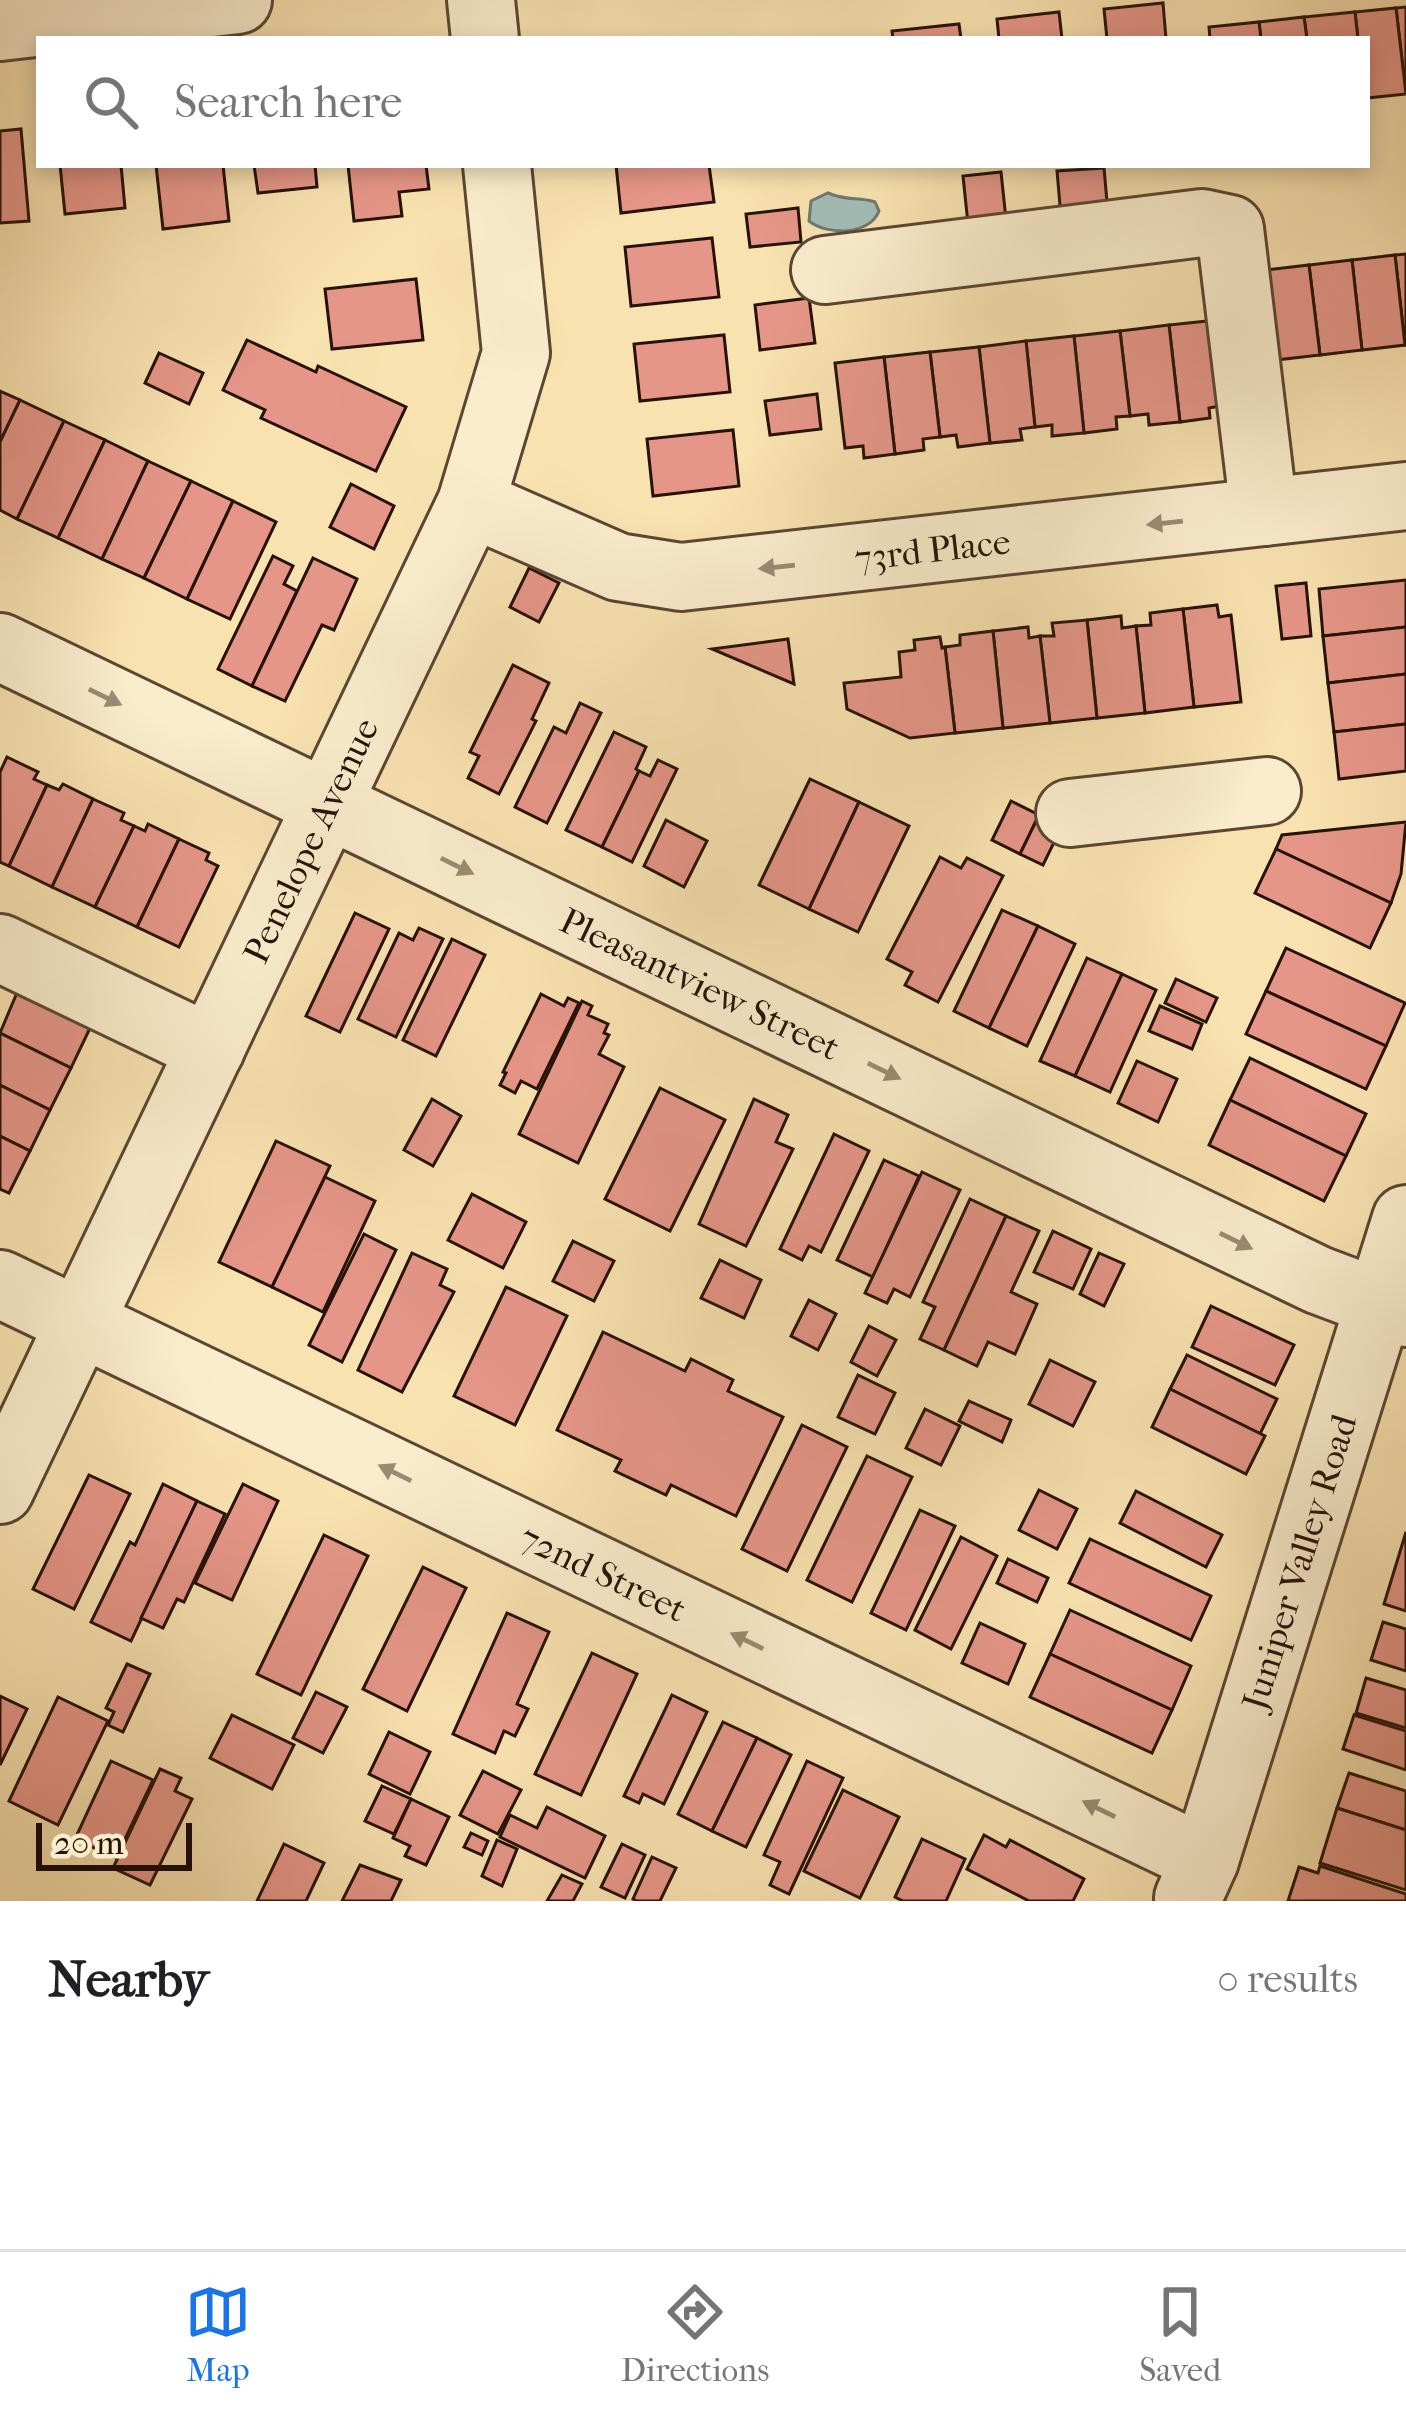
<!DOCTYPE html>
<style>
:root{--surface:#fff;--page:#f2f2f2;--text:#202124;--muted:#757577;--line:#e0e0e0;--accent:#1a73e8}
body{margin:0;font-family:"IM FELL French Canon",serif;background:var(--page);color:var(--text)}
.scale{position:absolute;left:36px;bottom:30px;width:156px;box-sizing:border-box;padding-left:12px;border:6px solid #271209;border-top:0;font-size:33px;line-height:42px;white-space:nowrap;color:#271209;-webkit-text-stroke:9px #faeccc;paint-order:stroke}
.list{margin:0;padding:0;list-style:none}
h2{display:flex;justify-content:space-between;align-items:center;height:156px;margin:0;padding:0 48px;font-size:51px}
h2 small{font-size:39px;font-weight:400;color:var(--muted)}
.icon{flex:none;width:66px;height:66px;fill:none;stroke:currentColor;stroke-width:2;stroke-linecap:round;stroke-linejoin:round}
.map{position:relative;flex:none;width:1406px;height:1901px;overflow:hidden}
.search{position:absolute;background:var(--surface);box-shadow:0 6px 18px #0003;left:36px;right:36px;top:36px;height:132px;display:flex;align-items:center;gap:30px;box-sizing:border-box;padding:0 42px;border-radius:0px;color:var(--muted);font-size:45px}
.sheet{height:348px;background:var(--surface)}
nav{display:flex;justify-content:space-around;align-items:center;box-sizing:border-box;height:168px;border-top:3px solid var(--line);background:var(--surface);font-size:33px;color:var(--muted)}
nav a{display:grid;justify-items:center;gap:6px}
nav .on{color:var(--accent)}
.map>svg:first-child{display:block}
</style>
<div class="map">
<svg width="1406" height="1901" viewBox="0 0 1406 1901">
<rect width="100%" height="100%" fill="#f8e2b0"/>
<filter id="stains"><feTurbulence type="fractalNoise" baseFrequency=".00167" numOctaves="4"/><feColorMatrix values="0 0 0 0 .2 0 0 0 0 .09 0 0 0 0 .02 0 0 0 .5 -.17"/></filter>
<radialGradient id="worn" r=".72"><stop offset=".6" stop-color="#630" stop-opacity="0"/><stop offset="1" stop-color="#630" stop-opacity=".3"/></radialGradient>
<path fill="#a1bcb5" stroke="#707870" stroke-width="3" d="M828 193C849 202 858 196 875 202L879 211C870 235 828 236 809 221L811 201Z"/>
<g fill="#e59688" stroke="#271209" stroke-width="3">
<path d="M1163 3 1166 39H1107L1104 9Z"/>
<path d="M1406 7V94L1396 8Z"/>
<path d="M1396 8 1406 94 1367 98V39H1358L1355 12Z"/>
<path d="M1059 12 1062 39H999L997 19Z"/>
<path d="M1355 12 1358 39H1307L1304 17Z"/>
<path d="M1304 17 1307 39H1261L1259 22Z"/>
<path d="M1259 22 1261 39H1210L1209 27Z"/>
<path d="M959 24 961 39H893L892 31Z"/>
<path d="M21 129 29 221 0 223V131Z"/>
<path d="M60 165H121L125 208 65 214Z"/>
<path d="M156 165H223L229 221 163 229Z"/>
<path d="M254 165H315L317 187 258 193Z"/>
<path d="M348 165H426L429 189 399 192 402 216 354 221Z"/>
<path d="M616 165H709L714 202 621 213Z"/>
<path d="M1104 168 1108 213 1061 217 1057 171Z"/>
<path d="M1001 172 1006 219 968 224 963 176Z"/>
<path d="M798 208 801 242 750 247 746 214Z"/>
<path d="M712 238 719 297 631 306 625 247Z"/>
<path d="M1406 254V345H1405L1395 255Z"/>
<path d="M1395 255 1405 345 1362 350 1352 260Z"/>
<path d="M1352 260 1362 350 1320 355 1309 265Z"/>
<path d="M1309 265 1320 355 1276 360 1266 270Z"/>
<path d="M416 279 423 340 332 349 325 289Z"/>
<path d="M809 298 815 343 760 350 755 305Z"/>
<path d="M1217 320 1226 405 1209 408 1210 418 1180 422 1169 325Z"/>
<path d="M1169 325 1180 422 1149 425 1148 414 1130 416 1120 331Z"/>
<path d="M1120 331 1130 416 1116 417 1117 429 1084 433 1074 336Z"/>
<path d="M724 335 730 392 640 401 634 344Z"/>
<path d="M1074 336 1084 433 1052 436V425L1035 427 1026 341Z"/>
<path d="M247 340 316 372 318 366 406 407 376 471 261 418 265 410 223 390Z"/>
<path d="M1026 341 1035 427 1020 429 1022 440 990 443 979 347Z"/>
<path d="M979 347 990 443 958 447 956 435 940 437 930 352Z"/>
<path d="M930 352 940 437 923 439 924 450 895 454 884 357Z"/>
<path d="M159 353 203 373 189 404 145 383Z"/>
<path d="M884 357 895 454 864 458 863 446 845 448 835 363Z"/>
<path d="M0 391 20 400 0 442Z"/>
<path d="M817 394 821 429 770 435 765 401Z"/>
<path d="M20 400 64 421 17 519 0 510V442Z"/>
<path d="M64 421 105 440 58 538 17 519Z"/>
<path d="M733 430 739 486 653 496 647 439Z"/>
<path d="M105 440 148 461 102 559 58 538Z"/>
<path d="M148 461 191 481 144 578 102 559Z"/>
<path d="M191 481 233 501 187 599 144 578Z"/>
<path d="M351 484 394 506 374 549 330 527Z"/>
<path d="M233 501 276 522 230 619 187 599Z"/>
<path d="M273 556 293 566 284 584 297 591 252 686 218 669Z"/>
<path d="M313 558 357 579 334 630 322 625 285 701 252 686Z"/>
<path d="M529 568 559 583 539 622 510 607Z"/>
<path d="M1406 580V627L1323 636 1319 589Z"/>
<path d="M1306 583 1311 636 1282 639 1276 586Z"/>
<path d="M1217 605 1219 617 1231 615 1241 702 1194 707 1183 609Z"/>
<path d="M1183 609 1194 707 1145 713 1136 626 1151 625 1150 613Z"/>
<path d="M1121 616 1122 628 1136 626 1145 713 1097 718 1087 620Z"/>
<path d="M1087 620 1097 718 1050 723 1040 636H1054L1052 623Z"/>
<path d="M1028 627 1029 638 1040 636 1050 723 1003 728 993 631Z"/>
<path d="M1406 627V674L1328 683 1323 636Z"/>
<path d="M993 631 1003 728 955 733 945 647 960 645V635Z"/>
<path d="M940 637 942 648 945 647 955 733 910 738 847 709 844 683 901 677 899 652 915 650 914 640Z"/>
<path d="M788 639 794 684 712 649Z"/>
<path d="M513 665 549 683 532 719 536 721 499 794 468 778 479 756 470 752Z"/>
<path d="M1406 674V724L1334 732 1328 683Z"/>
<path d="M580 703 601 713 547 823 515 807 554 727 566 733Z"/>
<path d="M1406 724V771L1339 779 1334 732Z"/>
<path d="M614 732 646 747 636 769 639 771 602 847 566 830Z"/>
<path d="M7 757 38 772 34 779 47 785 9 866 0 862V772Z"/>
<path d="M658 760 677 769 632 862 602 847 639 771 650 776Z"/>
<path d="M810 779 859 802 809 909 759 885Z"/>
<path d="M63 784 93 799 52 887 9 866 47 785 59 790Z"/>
<path d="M93 799 124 813 121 820 134 826 95 907 52 887Z"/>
<path d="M1011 801 1039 815 1020 854 992 840Z"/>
<path d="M859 802 909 826 858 932 809 909Z"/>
<path d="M1039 815 1062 826 1043 865 1020 854Z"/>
<path d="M666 820 707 841 684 887 644 866Z"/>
<path d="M1406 822 1401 874 1391 903 1276 849 1282 835Z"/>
<path d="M148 824 179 839 137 927 95 907 134 826 145 831Z"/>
<path d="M179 839 209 853 206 860 218 866 179 947 137 927Z"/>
<path d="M1276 849 1391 903 1370 948 1255 893Z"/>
<path d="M940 857 961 868 967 858 1003 876 938 1002 905 985 912 972 887 959Z"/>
<path d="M1002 910 1038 926 989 1028 954 1011Z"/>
<path d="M355 913 389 929 340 1032 306 1016Z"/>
<path d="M1038 926 1075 944 1027 1046 989 1028Z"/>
<path d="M419 928 443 939 396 1037 358 1019 399 933 413 940Z"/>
<path d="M452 939 485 955 436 1056 403 1040Z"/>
<path d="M1286 948 1405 1003 1386 1046 1266 991Z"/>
<path d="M1087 958 1122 974 1075 1076 1040 1061Z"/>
<path d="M1122 974 1156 990 1110 1092 1075 1076Z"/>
<path d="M1176 979 1217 998 1206 1022 1165 1003Z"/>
<path d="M19 988 92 1024 71 1068 0 1033Z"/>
<path d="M1266 991 1386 1046 1366 1089 1246 1034Z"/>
<path d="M541 994 564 1006 568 998 579 1003 537 1089 521 1081 515 1093 500 1085 506 1073 503 1072Z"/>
<path d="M582 1001 592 1006 588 1015 608 1024 604 1033 609 1035 599 1054 624 1067 578 1163 519 1134Z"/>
<path d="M1160 1006 1202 1024 1192 1049 1149 1031Z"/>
<path d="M0 1033 71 1068 50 1110 0 1085Z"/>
<path d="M1250 1058 1366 1114 1346 1156 1230 1100Z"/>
<path d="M1137 1061 1177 1079 1158 1122 1118 1103Z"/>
<path d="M0 1085 50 1110 30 1151 0 1136Z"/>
<path d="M660 1088 725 1120 670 1231 605 1199Z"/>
<path d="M432 1099 461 1116 433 1166 404 1150Z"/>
<path d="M754 1099 788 1115 776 1142 793 1149 746 1246 699 1224Z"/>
<path d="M1230 1100 1346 1156 1324 1201 1209 1145Z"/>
<path d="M834 1134 869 1151 821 1252 809 1246 802 1260 780 1249Z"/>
<path d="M0 1136 30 1151 9 1193 0 1189Z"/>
<path d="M276 1141 330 1166 272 1287 219 1262Z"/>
<path d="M884 1160 919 1176 873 1277 837 1260Z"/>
<path d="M922 1172 960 1190 910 1297 894 1289 887 1303 865 1293Z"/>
<path d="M325 1177 375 1201 323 1312 272 1287Z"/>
<path d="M472 1194 526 1222 503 1268 448 1240Z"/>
<path d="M970 1199 1006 1216 944 1350 920 1339 935 1307 923 1302Z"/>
<path d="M1006 1216 1039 1231 1011 1292 1037 1304 1015 1354 988 1342 977 1366 944 1350Z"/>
<path d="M1053 1231 1091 1249 1073 1289 1034 1272Z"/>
<path d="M364 1234 396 1250 342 1362 309 1345Z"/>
<path d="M573 1241 614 1261 594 1301 553 1281Z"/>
<path d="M412 1253 447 1269 440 1285 454 1292 402 1392 358 1370Z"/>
<path d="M1099 1253 1124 1264 1104 1306 1080 1294Z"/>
<path d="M720 1260 761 1280 744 1318 701 1298Z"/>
<path d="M506 1287 567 1316 515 1425 454 1396Z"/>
<path d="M809 1300 836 1314 818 1350 791 1336Z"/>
<path d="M1211 1306 1294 1345 1275 1385 1192 1347Z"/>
<path d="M869 1326 896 1340 877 1376 851 1362Z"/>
<path d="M603 1332 685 1371 691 1359 733 1380 728 1391 783 1417 736 1516 671 1485 666 1495 615 1471 621 1460 557 1430Z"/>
<path d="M1187 1355 1277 1399 1260 1434 1170 1389Z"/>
<path d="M1050 1360 1095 1382 1073 1426 1029 1404Z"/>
<path d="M858 1375 895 1393 875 1434 838 1417Z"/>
<path d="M1170 1389 1265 1436 1246 1474 1152 1427Z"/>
<path d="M969 1401 1011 1420 1002 1442 959 1421Z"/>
<path d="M925 1409 960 1426 941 1465 906 1448Z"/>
<path d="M802 1425 847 1447 787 1571 742 1549Z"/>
<path d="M867 1456 912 1477 852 1602 807 1580Z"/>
<path d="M89 1475 130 1494 74 1609 33 1589Z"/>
<path d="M163 1484 197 1501 131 1641 91 1622 130 1542 135 1545Z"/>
<path d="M243 1484 278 1501 232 1600 195 1583Z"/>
<path d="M1039 1490 1077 1509 1057 1549 1019 1530Z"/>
<path d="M1136 1491 1222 1535 1206 1567 1120 1523Z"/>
<path d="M197 1501 225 1514 184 1602 177 1599 163 1628 141 1618Z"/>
<path d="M920 1510 955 1526 906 1630 871 1613Z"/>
<path d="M1406 1532V1611L1384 1604Z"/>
<path d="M324 1535 368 1556 301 1695 257 1674Z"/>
<path d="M961 1537 997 1556 951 1649 915 1630Z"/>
<path d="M1090 1539 1211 1596 1191 1640 1069 1583Z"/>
<path d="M1008 1559 1048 1578 1037 1602 997 1583Z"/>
<path d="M423 1567 466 1588 407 1711 363 1689Z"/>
<path d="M1070 1610 1191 1666 1172 1710 1050 1654Z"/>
<path d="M507 1613 549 1632 517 1704 528 1709 515 1736 504 1731 495 1753 453 1734Z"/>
<path d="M1383 1622 1406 1629V1671L1371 1660Z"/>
<path d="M980 1623 1025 1644 1008 1684 962 1663Z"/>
<path d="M592 1653 637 1674 581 1795 535 1774Z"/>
<path d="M1050 1654 1172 1710 1152 1753 1030 1697Z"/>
<path d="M127 1664 150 1674 123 1732 108 1725 114 1712 106 1708Z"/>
<path d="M1366 1678 1406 1690V1728L1356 1713Z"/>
<path d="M316 1692 347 1707 323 1753 293 1738Z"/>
<path d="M672 1695 707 1712 664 1804 643 1794 639 1803 624 1796Z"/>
<path d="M0 1696 27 1709 0 1765Z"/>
<path d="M58 1697 108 1721 58 1825 9 1801Z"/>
<path d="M232 1715 294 1745 272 1789 210 1758Z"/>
<path d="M1354 1715 1406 1731V1770L1343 1749Z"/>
<path d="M723 1722 757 1738 712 1831 678 1814Z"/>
<path d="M389 1732 430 1752 410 1794 369 1774Z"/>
<path d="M757 1738 791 1755 746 1847 712 1831Z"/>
<path d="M111 1761 153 1780 116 1858 75 1839Z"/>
<path d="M807 1761 843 1778 789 1894 770 1885 780 1862 764 1855Z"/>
<path d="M160 1769 181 1778 175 1791 192 1799 150 1885 113 1868Z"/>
<path d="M483 1771 521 1790 498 1834 460 1815Z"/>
<path d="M1349 1773 1406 1791V1830L1337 1808Z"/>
<path d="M382 1786 411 1799 394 1834 365 1821Z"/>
<path d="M843 1790 899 1817 860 1898 804 1871Z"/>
<path d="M411 1799 449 1817 426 1865 405 1856 410 1846 393 1838Z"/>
<path d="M547 1807 605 1836 585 1878 500 1837 510 1815 537 1828Z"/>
<path d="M1337 1808 1406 1830V1890L1320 1863Z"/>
<path d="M471 1833 488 1841 482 1855 464 1847Z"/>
<path d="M984 1835 1006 1847 1010 1840 1084 1879 1073 1901H1029L967 1869Z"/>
<path d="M922 1839 965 1859 946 1901H903L895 1897Z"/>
<path d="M497 1840 517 1849 502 1886 482 1876Z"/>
<path d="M284 1844 324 1863 306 1901H257Z"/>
<path d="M622 1844 645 1855 625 1898 601 1887Z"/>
<path d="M652 1857 676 1868 660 1901H637L633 1899Z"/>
<path d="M360 1865 401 1880 391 1901H342Z"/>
<path d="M1320 1866 1406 1894V1901H1288L1299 1867 1318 1873Z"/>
<path d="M562 1875 582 1884 573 1901H547Z"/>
</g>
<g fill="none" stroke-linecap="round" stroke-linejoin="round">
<defs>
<g id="minor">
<path d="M481 0 485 39"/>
<path d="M0 27 238 0"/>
<path d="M825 270 1202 223 1230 229 1264 512"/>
<path id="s1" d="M471 503 618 567 681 577 1406 496"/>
<path id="s2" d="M0 647 1318 1280 1406 1313"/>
<path d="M1070 813 1267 791"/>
<path d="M0 948 211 1049"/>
<path id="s3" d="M0 1284 1205 1860"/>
<path id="s4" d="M0 1490 471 503 516 353 497 165"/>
<path id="s5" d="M1188 1898 1205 1860 1406 1219"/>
</g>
</defs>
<use href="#minor" stroke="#5b4633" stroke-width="72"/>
<use href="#minor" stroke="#faeccc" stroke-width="66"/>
</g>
<defs><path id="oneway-solid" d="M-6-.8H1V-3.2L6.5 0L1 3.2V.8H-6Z" transform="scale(3)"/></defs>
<g fill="#9b8a74">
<use href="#oneway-solid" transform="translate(1165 523) rotate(174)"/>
<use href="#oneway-solid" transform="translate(777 567) rotate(174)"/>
<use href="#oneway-solid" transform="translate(105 697) rotate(26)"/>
<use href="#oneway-solid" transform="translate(457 866) rotate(26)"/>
<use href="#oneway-solid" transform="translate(884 1071) rotate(26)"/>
<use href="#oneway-solid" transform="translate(1236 1241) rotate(26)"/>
<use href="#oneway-solid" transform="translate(395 1473) rotate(-154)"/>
<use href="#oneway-solid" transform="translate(747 1641) rotate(-154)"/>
<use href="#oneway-solid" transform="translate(1099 1809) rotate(-154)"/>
</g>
<g text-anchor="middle" stroke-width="10" stroke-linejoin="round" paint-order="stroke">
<g font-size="36" fill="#271209" stroke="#faeccc">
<text dy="13" stroke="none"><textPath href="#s1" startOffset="477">73rd Place</textPath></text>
<text dy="13" stroke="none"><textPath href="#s4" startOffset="720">Penelope Avenue</textPath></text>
<text dy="13" stroke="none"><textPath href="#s2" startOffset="777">Pleasantview Street</textPath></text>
<text dy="13" stroke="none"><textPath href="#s5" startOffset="354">Juniper Valley Road</textPath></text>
<text dy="13" stroke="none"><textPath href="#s3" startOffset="669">72nd Street</textPath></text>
</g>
</g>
<rect width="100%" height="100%" filter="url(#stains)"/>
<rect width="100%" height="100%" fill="url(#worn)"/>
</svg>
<div class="scale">20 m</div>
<div class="search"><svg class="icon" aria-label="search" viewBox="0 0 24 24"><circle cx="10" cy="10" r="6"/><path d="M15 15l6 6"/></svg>Search here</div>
</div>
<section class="sheet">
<h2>Nearby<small>0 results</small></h2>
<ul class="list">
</ul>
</section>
<nav>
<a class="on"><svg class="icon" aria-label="map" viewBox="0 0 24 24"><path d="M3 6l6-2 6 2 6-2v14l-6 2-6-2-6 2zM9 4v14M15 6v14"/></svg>Map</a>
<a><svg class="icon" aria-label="directions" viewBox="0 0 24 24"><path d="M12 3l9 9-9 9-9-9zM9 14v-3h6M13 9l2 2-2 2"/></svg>Directions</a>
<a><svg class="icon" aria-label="saved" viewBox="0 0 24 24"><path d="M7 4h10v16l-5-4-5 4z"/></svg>Saved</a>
</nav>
